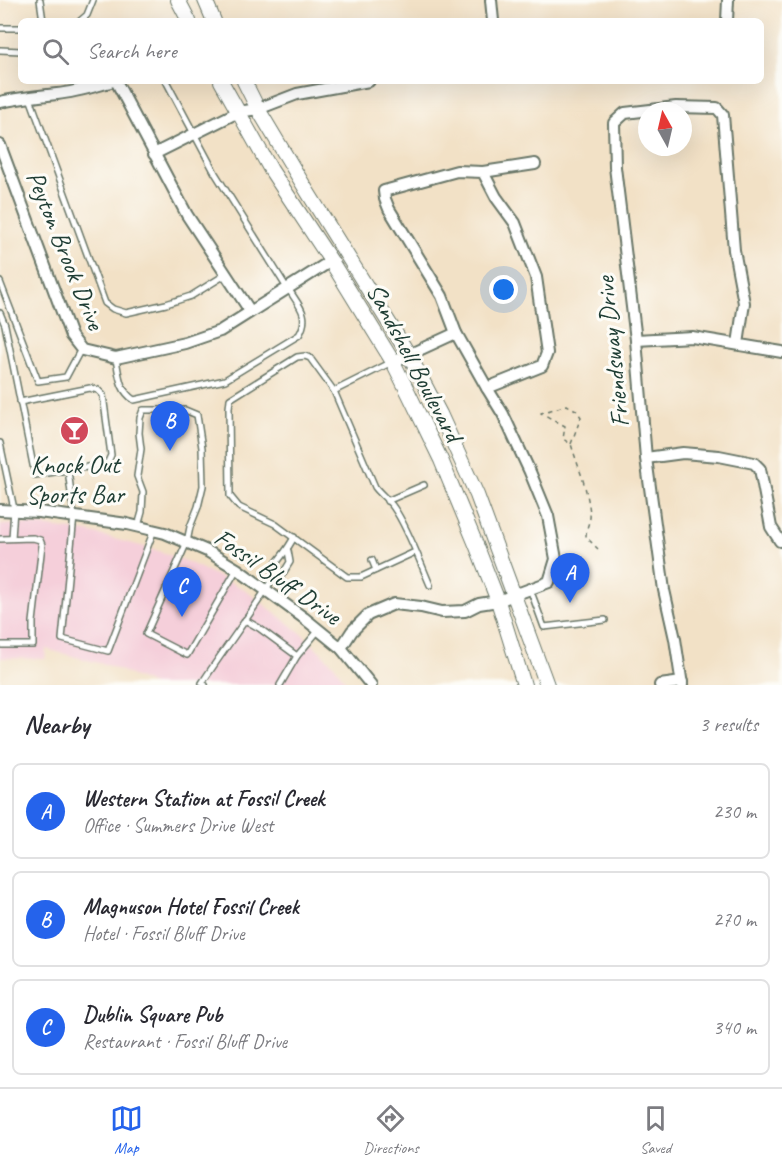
<!DOCTYPE html>
<meta charset="utf-8">
<style>
:root{--surface:#fff;--page:#f7f7f7;--text:#2b2b33;--muted:#7c7c81;--line:#e1e1e2;--accent:#2563eb}
body{margin:0;font-family:Caveat,sans-serif;background:var(--page);color:var(--text)}
.compass{position:absolute;left:638px;top:102px;width:54px;height:54px;border-radius:50%;background:var(--surface);box-shadow:0 6px 24px #0002;rotate:352deg}
.you{position:absolute;left:504px;top:290px;width:21px;height:21px;margin:-15px;border:4px solid #fff;border-radius:50%;background:#1a73e8;box-shadow:0 0 0 9px #1a73e833}
.badge{display:grid;place-items:center;width:39px;height:39px;border-radius:50%;background:var(--accent);color:#fff;font-size:20px;font-weight:700}
.pin{position:absolute;translate:-50% -50px;filter:drop-shadow(0 2px 3px #0008)}
.pin::after{content:'';position:absolute;top:32px;width:21px;height:18px;background:inherit;clip-path:polygon(0 0,100% 0,50% 100%)}
.list{margin:0;padding:0;list-style:none}
h2{display:flex;justify-content:space-between;align-items:center;height:78px;margin:0;padding:0 24px;font-size:26px}
h2 small{font-size:20px;font-weight:400;color:var(--muted)}
.list li{display:grid;grid-template-columns:39px 1fr auto;gap:18px;align-items:center;box-sizing:border-box;height:96px;margin:0 12px 12px;padding:0 12px;border:2px solid var(--line);border-radius:9px}
.list b{display:block;font-size:22px;white-space:nowrap}
.list p{margin:0;font-size:20px;white-space:nowrap;color:var(--muted)}
.list em{font-size:20px;font-style:normal;color:var(--muted)}
.icon{flex:none;width:33px;height:33px;fill:none;stroke:currentColor;stroke-width:2;stroke-linecap:round;stroke-linejoin:round}
.map{position:relative;flex:none;width:782px;height:685px;overflow:hidden}
.search{position:absolute;background:var(--surface);box-shadow:0 6px 24px #0002;left:18px;right:18px;top:18px;height:66px;display:flex;align-items:center;gap:15px;box-sizing:border-box;padding:0 21px;border-radius:9px;color:var(--muted);font-size:22px}
.sheet{height:402px;background:var(--surface)}
nav{display:flex;justify-content:space-around;align-items:center;box-sizing:border-box;height:84px;border-top:2px solid var(--line);background:var(--surface);font-size:16px;color:var(--muted)}
nav a{display:grid;justify-items:center;gap:3px}
nav .on{color:var(--accent)}
.map>svg:first-child{display:block}
</style>
<div class="map">
<svg width="782" height="685" viewBox="0 0 782 685">
<rect width="100%" height="100%" fill="#fdfcf7"/>
<filter id="ink" filterUnits="userSpaceOnUse"><feTurbulence type="fractalNoise" baseFrequency=".0167" numOctaves="2"/><feDisplacementMap in="SourceGraphic" scale="12" xChannelSelector="R" yChannelSelector="G"/><feConvolveMatrix kernelMatrix="1 2 1 2 8 2 1 2 1" color-interpolation-filters="sRGB"/></filter>
<filter id="wash" filterUnits="userSpaceOnUse"><feTurbulence type="fractalNoise" baseFrequency=".008" numOctaves="4" result="noise"/><feDisplacementMap in="SourceGraphic" scale="24" xChannelSelector="R" yChannelSelector="G"/><feGaussianBlur stdDeviation="1.35" result="paint"/><feColorMatrix in="noise" values="0 0 0 0 0 0 0 0 0 0 0 0 0 0 0 0 0 1.4 0 .05"/><feComposite in="paint" operator="in"/></filter>
<g filter="url(#wash)">
<rect width="100%" height="100%" fill="#f2e1c6"/>
<path fill="#f5cfda" d="M28 524 88 532 156 550 188 562 244 589 301 633 334 665 348 685H153L110 666 46 649 45 659 0 658V525Z"/>
</g>
<g filter="url(#ink)">
<g fill="none" stroke-linecap="round" stroke-linejoin="round">
<defs>
<g id="lane">
<path d="M40 0 43 21"/>
<path d="M80 21 87 15 93 0"/>
<path d="M0 28H21"/>
<path d="M0 50 21 51"/>
<path d="M166 81 215 173 287 288"/>
<path d="M30 98 105 303 113 309 126 313 166 304 191 296 225 275"/>
<path d="M0 282 38 381 66 377 81 349"/>
<path d="M0 313 5 325 35 475 107 464 111 455 103 395 98 390 90 388 20 402"/>
<path d="M116 359C119 375 119 390 134 400L225 380 299 335C311 315 298 305 288 288"/>
<path d="M334 391 392 362"/>
<path d="M0 443 14 509 12 538"/>
<path d="M68 470 74 516 62 639 108 651 154 530"/>
<path d="M387 501 424 485"/>
<path d="M138 526 142 512 143 492 137 476 141 449 139 433 140 418 143 410H185L197 415 202 448 203 486 198 507 190 527 187 542 146 634 187 655 237 569"/>
<path d="M0 539 33 538 40 540 42 545 33 622V645H0"/>
<path d="M415 552 361 577H347L275 524 239 507 230 496 229 408 230 399 297 357 305 356 310 358 334 391 375 487C381 495 389 500 394 508 408 528 420 562 430 585"/>
<path d="M372 560 376 570"/>
<path d="M275 575H282L290 562 288 551"/>
<path d="M530 589 544 627 605 620"/>
<path d="M245 620 259 628 297 656 280 685"/>
<path d="M297 656 318 631"/>
<path d="M205 685 202 683C226 646 253 612 275 575L272 569C280 557 288 550 294 537"/>
</g>
<g id="street">
<path d="M491 0 493 21"/>
<path d="M727 21 728 0"/>
<path d="M116 81 187 215 250 311"/>
<path d="M0 102C19 98 38 96 57 94 77 92 95 86 114 81"/>
<path d="M0 145 71 336 82 350 116 358 185 343 220 331 331 261"/>
<path d="M154 154 238 112 258 109 297 94 369 81"/>
<path d="M483 172 496 197 515 223 536 277 547 353 542 366 487 388 456 333 442 296 389 209 385 199 384 191 457 171 483 172 535 164"/>
<path d="M636 340 692 337 782 352"/>
<path d="M393 362 456 333"/>
<path d="M646 458 683 453 719 456 754 463 760 469 771 527 780 541"/>
<path d="M0 510 39 512 127 524 165 533 207 551 237 569 304 618 341 648 371 685"/>
<path d="M341 648 352 631 368 615 394 604 421 607 442 612 465 611 479 604 498 601 549 582 556 559 548 516 530 472 503 414 487 388"/>
<path d="M660 685 682 682"/>
<path d="M682 685 675 639 664 590 646 458 636 340 615 167 614 123 625 113 676 107 717 108 723 115 734 250 744 303 738 344"/>
</g>
<g id="secondary">
<path d="M178 0 189 21"/>
<path d="M205 0 214 21"/>
<path d="M221 81 271 170 331 261 393 362 409 394 441 460 477 547 498 601 524 685"/>
<path d="M244 81 258 109 307 191 409 355 440 414 477 495 547 685"/>
</g>
</defs>
<use href="#lane" stroke="#697667" stroke-width="8"/>
<use href="#street" stroke="#697667" stroke-width="14"/>
<use href="#secondary" stroke="#697667" stroke-width="16"/>
<path stroke="#697667" stroke-width="1.5" stroke-dasharray="4.5 4.5" stroke-linecap="butt" d="M571 444 581 417 576 410 567 405 541 413 565 426 563 439 571 444C578 467 588 489 590 514 591 521 586 526 586 537L598 549"/>
<use href="#lane" stroke="#fff" stroke-width="5"/>
<use href="#street" stroke="#fff" stroke-width="10"/>
<use href="#secondary" stroke="#fff" stroke-width="14"/>
</g>
</g>
<defs>
<symbol id="bar-disc" viewBox="-11 -11 22 22"><circle r="9.5" fill="#d1495b" stroke="#fdfcf7"/><path d="M-6-5H6L.8 .8V4.5H3.5V6h-7V4.5H-.8V.8Z" fill="#fff"/></symbol>
</defs>
<g fill-rule="evenodd">
<use href="#bar-disc" x="58" y="414" width="33" height="33"/>
</g>
<g text-anchor="middle" stroke-width="6" stroke-linejoin="round" paint-order="stroke">
<g font-size="26" fill="#1f3d34" stroke="#fdfcf7">
<text transform="translate(66 250) rotate(68)" y="9">Peyton Brook Drive</text>
<text transform="translate(612 352) rotate(-96)" y="9">Friendsway Drive</text>
<text transform="translate(415 362) rotate(62)" y="9">Sandshell Boulevard</text>
<text transform="translate(278 576) rotate(35)" y="9">Fossil Bluff Drive</text>
</g>
<g font-size="26" fill="#1f3d34" stroke="#fdfcf7">
<text x="75" y="473">Knock Out<tspan x="75" dy="30">Sports Bar</tspan></text>
</g>
</g>
</svg>
<svg class="compass" viewBox="-18 -18 36 36"><path d="M0-13l5 13h-10z" fill="#e53935"/><path d="M0 13l5-13h-10z" fill="#7c7c81"/></svg>
<div class="you"></div>
<div class="pin badge" style="left:570px;top:603px">A</div>
<div class="pin badge" style="left:170px;top:451px">B</div>
<div class="pin badge" style="left:182px;top:617px">C</div>
<div class="search"><svg class="icon" aria-label="search" viewBox="0 0 24 24"><circle cx="10" cy="10" r="6"/><path d="M15 15l6 6"/></svg>Search here</div>
</div>
<section class="sheet">
<h2>Nearby<small>3 results</small></h2>
<ul class="list">
<li><span class="badge">A</span><div><b>Western Station at Fossil Creek</b><p>Office · Summers Drive West</p></div><em>230 m</em></li>
<li><span class="badge">B</span><div><b>Magnuson Hotel Fossil Creek</b><p>Hotel · Fossil Bluff Drive</p></div><em>270 m</em></li>
<li><span class="badge">C</span><div><b>Dublin Square Pub</b><p>Restaurant · Fossil Bluff Drive</p></div><em>340 m</em></li>
</ul>
</section>
<nav>
<a class="on"><svg class="icon" aria-label="map" viewBox="0 0 24 24"><path d="M3 6l6-2 6 2 6-2v14l-6 2-6-2-6 2zM9 4v14M15 6v14"/></svg>Map</a>
<a><svg class="icon" aria-label="directions" viewBox="0 0 24 24"><path d="M12 3l9 9-9 9-9-9zM9 14v-3h6M13 9l2 2-2 2"/></svg>Directions</a>
<a><svg class="icon" aria-label="saved" viewBox="0 0 24 24"><path d="M7 4h10v16l-5-4-5 4z"/></svg>Saved</a>
</nav>
